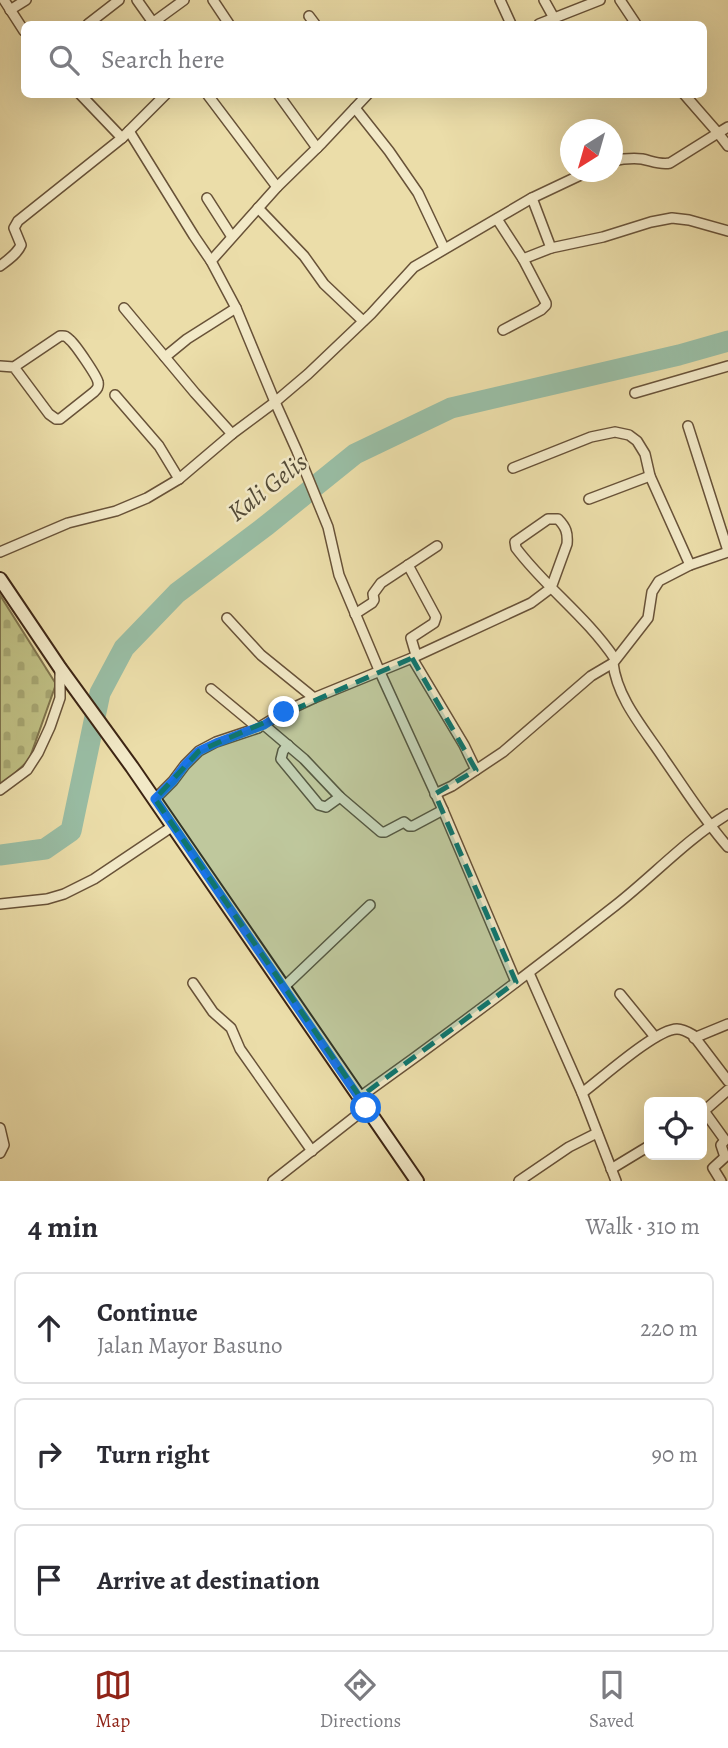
<!DOCTYPE html>
<meta charset="utf-8">
<style>
:root{--surface:#fff;--page:#f7f7f7;--text:#2b2b33;--muted:#7c7c81;--line:#e1e1e2;--accent:#8f2418}
body{margin:0;font-family:Alegreya,serif;background:var(--page);color:var(--text)}
.controls{position:absolute;right:21px;bottom:21px;display:grid;overflow:hidden;border-radius:10px;box-shadow:0 7px 28px #0002}
.controls button{width:63px;height:63px;display:grid;place-items:center;padding:0;border:0;border-bottom:2px solid var(--line);background:var(--surface);color:var(--text);font:35px sans-serif}
.compass{position:absolute;left:560px;top:119px;width:63px;height:63px;border-radius:50%;background:var(--surface);box-shadow:0 7px 28px #0002;rotate:217deg}
.stop{position:absolute;width:21px;height:21px;margin:-16px;border:5px solid #1a73e8;border-radius:50%;background:#fff}
.stop.end{background:#1a73e8;border-color:#fff;box-shadow:0 2px 7px #0008}
.list{margin:0;padding:0;list-style:none}
h2{display:flex;justify-content:space-between;align-items:center;height:91px;margin:0;padding:0 28px;font-size:30px}
h2 small{font-size:23px;font-weight:400;color:var(--muted)}
.list li{display:grid;grid-template-columns:46px 1fr auto;gap:21px;align-items:center;box-sizing:border-box;height:112px;margin:0 14px 14px;padding:0 14px;border:2px solid var(--line);border-radius:10px}
.list b{display:block;font-size:26px;white-space:nowrap}
.list p{margin:0;font-size:23px;white-space:nowrap;color:var(--muted)}
.list em{font-size:23px;font-style:normal;color:var(--muted)}
.icon{flex:none;width:38px;height:38px;fill:none;stroke:currentColor;stroke-width:2;stroke-linecap:round;stroke-linejoin:round}
.map{position:relative;flex:none;width:728px;height:1181px;overflow:hidden}
.search{position:absolute;background:var(--surface);box-shadow:0 7px 28px #0002;left:21px;right:21px;top:21px;height:77px;display:flex;align-items:center;gap:18px;box-sizing:border-box;padding:0 24px;border-radius:10px;color:var(--muted);font-size:26px}
.sheet{height:469px;background:var(--surface)}
nav{display:flex;justify-content:space-around;align-items:center;box-sizing:border-box;height:98px;border-top:2px solid var(--line);background:var(--surface);font-size:19px;color:var(--muted)}
nav a{display:grid;justify-items:center;gap:4px}
nav .on{color:var(--accent)}
.map>svg:first-child{display:block}
</style>
<div class="map">
<svg width="728" height="1181" viewBox="0 0 728 1181">
<defs>
<pattern id="cemetery-stones" width="16" height="16" patternUnits="userSpaceOnUse" patternTransform="scale(1.75)"><rect width="16" height="16" fill="#bfbf83"/><path d="M2 7V4a2 2 0 0 1 4 0v3zM10 15v-3a2 2 0 0 1 4 0v3z" fill="#a5a470"/></pattern>
</defs>
<rect width="100%" height="100%" fill="#ebdda9"/>
<filter id="stains"><feTurbulence type="fractalNoise" baseFrequency=".00286" numOctaves="4"/><feColorMatrix values="0 0 0 0 .2 0 0 0 0 .09 0 0 0 0 .02 0 0 0 .5 -.17"/></filter>
<radialGradient id="worn" r=".72"><stop offset=".6" stop-color="#630" stop-opacity="0"/><stop offset="1" stop-color="#630" stop-opacity=".3"/></radialGradient>
<path fill="url(#cemetery-stones)" stroke="#7e724b" stroke-width="2" d="M0 595 56 684 29 760 0 787Z"/>
<g fill="none" stroke-linecap="round" stroke-linejoin="round">
<path stroke="#99bda4" stroke-width="21" d="M0 855 45 849 71 831 100 693 124 648 177 593 267 525 355 454 451 408 679 355 728 341"/>
<defs>
<g id="street">
<path d="M4 0 24 31"/>
<path d="M137 0 154 24"/>
<path d="M213 0 229 24"/>
<path d="M500 0 511 24"/>
<path d="M544 0 554 18"/>
<path d="M620 0 636 24"/>
<path d="M10 10 26 0"/>
<path d="M309 16 315 24"/>
<path d="M88 24 119 0"/>
<path d="M151 24 184 0"/>
<path d="M539 24 600 0"/>
<path d="M80 94 122 138"/>
<path d="M207 94 277 187"/>
<path d="M278 94 317 148"/>
<path d="M368 94 322 143 277 187 211 261 236 308 275 402 308 374 371 314 414 267 532 198 587 172"/>
<path d="M684 94 718 133 728 127"/>
<path d="M355 108 389 151 418 193 444 248"/>
<path d="M129 131 194 236 211 261"/>
<path d="M612 161C622 159 632 158 642 159 652 161 660 165 670 163L718 133 728 146"/>
<path d="M207 198 232 237"/>
<path d="M532 198 551 248 603 237 651 222 672 218 689 220 728 231"/>
<path d="M258 208 304 256 324 284 363 321"/>
<path d="M497 219 523 259 546 303V305L541 310 503 330"/>
<path d="M523 259 551 248"/>
<path d="M0 266C8 260 17 254 21 245L14 228 18 221 122 138 166 94"/>
<path d="M124 308 195 393 232 434"/>
<path d="M165 357 187 339 236 308"/>
<path d="M0 366 14 367 49 414 56 419H60L94 392C97 389 99 387 98 382 97 376 75 344 70 340 65 335 65 336 60 336L14 367"/>
<path d="M635 393 728 366"/>
<path d="M115 395 159 446 179 479"/>
<path d="M688 426 728 551"/>
<path d="M513 468 591 437 615 432 629 435 637 441 645 454 650 476 690 565"/>
<path d="M589 499 650 476"/>
<path d="M0 552 68 523 116 511 147 498 179 479 232 434 275 402 297 451 328 527 339 575 379 670 443 810 516 982"/>
<path d="M728 552 690 565 659 581 652 592 648 618 613 663C617 699 645 730 664 759 685 789 704 820 728 847"/>
<path d="M408 565 436 617 434 623 411 638 416 655"/>
<path d="M355 614 372 603 374 600 373 594 381 583 437 546"/>
<path d="M227 618 261 655 314 698"/>
<path d="M412 658 464 745 476 770 452 786 435 794"/>
<path d="M211 689 258 728"/>
<path d="M264 725 304 759 340 797 381 832H385L404 822 409 826H413L443 810"/>
<path d="M288 745 283 751 281 759 319 805 326 807 340 797"/>
<path d="M476 770 503 752 591 676 613 663"/>
<path d="M0 790 27 770 38 753 50 727 60 698V669"/>
<path d="M155 799 173 781 185 765 199 751 216 742 258 728 284 712 314 698 412 658 531 603 551 588 567 544C568 533 566 527 558 519H548L515 542 516 548C546 588 586 616 615 659"/>
<path d="M0 904 47 899 64 894 94 879 173 826"/>
<path d="M529 973 582 1093 616 1181"/>
<path d="M193 983 213 1012 231 1028 240 1049 312 1151"/>
<path d="M284 987 370 905"/>
<path d="M620 994 655 1037"/>
<path d="M694 1038 728 1024"/>
<path d="M582 1093C601 1079 656 1029 677 1029 683 1029 688 1032 693 1035L728 1081"/>
<path d="M360 1097C447 1035 532 971 616 905 654 875 687 839 728 814"/>
<path d="M0 1128 4 1145 0 1153"/>
<path d="M611 1169 649 1146"/>
<path d="M273 1181 366 1108"/>
<path d="M519 1181 569 1147 597 1133"/>
<path d="M721 1181 713 1168 725 1157 721 1145 725 1140 704 1111 728 1090"/>
</g>
<path id="secondary" d="M0 579 60 668 132 767 417 1181"/>
</defs>
<use href="#street" stroke="#685238" stroke-width="12"/>
<use href="#secondary" stroke="#3c2413" stroke-width="16"/>
<use href="#street" stroke="#f2e9c7" stroke-width="9"/>
<use href="#secondary" stroke="#f2e9c7" stroke-width="12"/>
</g>
<g fill="none" stroke-linecap="round" stroke-linejoin="round">
<path stroke="#1a73e8" stroke-width="9" d="M284 712 264 725 216 743 199 751 185 765 173 781 155 799 366 1108"/>
</g>
<path fill="#0f766e" fill-opacity="0.2" stroke="#0f766e" stroke-width="5" stroke-dasharray="14 9" stroke-linejoin="round" d="M412 658 476 770 435 794 516 982 360 1097 155 799 199 751Z"/>
<g text-anchor="middle" stroke-width="5" stroke-linejoin="round" paint-order="stroke">
<g font-size="26" font-style="italic" fill="#534a37" stroke="#f2e9c7">
<text transform="translate(267 487) rotate(-38)" y="9">Kali Gelis</text>
</g>
</g>
<rect width="100%" height="100%" filter="url(#stains)"/>
<rect width="100%" height="100%" fill="url(#worn)"/>
</svg>
<div class="controls">
<button><svg class="icon" aria-label="locate" viewBox="0 0 24 24"><circle cx="12" cy="12" r="6"/><path d="M12 2v4M12 18v4M2 12h4M18 12h4"/></svg></button>
</div>
<svg class="compass" viewBox="-18 -18 36 36"><path d="M0-13l5 13h-10z" fill="#e53935"/><path d="M0 13l5-13h-10z" fill="#7c7c81"/></svg>
<div class="stop" style="left:366px;top:1108px"></div>
<div class="stop end" style="left:284px;top:712px"></div>
<div class="search"><svg class="icon" aria-label="search" viewBox="0 0 24 24"><circle cx="10" cy="10" r="6"/><path d="M15 15l6 6"/></svg>Search here</div>
</div>
<section class="sheet">
<h2>4 min<small>Walk · 310 m</small></h2>
<ul class="list">
<li><svg class="icon" aria-label="ahead" viewBox="0 0 24 24"><path d="M12 20V5M6 11l6-6 6 6"/></svg><div><b>Continue</b><p>Jalan Mayor Basuno</p></div><em>220 m</em></li>
<li><svg class="icon" aria-label="right" viewBox="0 0 24 24"><path d="M7 20v-9h11M14 6l5 5-5 5"/></svg><div><b>Turn right</b></div><em>90 m</em></li>
<li><svg class="icon" aria-label="arrive" viewBox="0 0 24 24"><path d="M6 21V4h12l-3 4 3 4H6"/></svg><div><b>Arrive at destination</b></div></li>
</ul>
</section>
<nav>
<a class="on"><svg class="icon" aria-label="map" viewBox="0 0 24 24"><path d="M3 6l6-2 6 2 6-2v14l-6 2-6-2-6 2zM9 4v14M15 6v14"/></svg>Map</a>
<a><svg class="icon" aria-label="directions" viewBox="0 0 24 24"><path d="M12 3l9 9-9 9-9-9zM9 14v-3h6M13 9l2 2-2 2"/></svg>Directions</a>
<a><svg class="icon" aria-label="saved" viewBox="0 0 24 24"><path d="M7 4h10v16l-5-4-5 4z"/></svg>Saved</a>
</nav>
